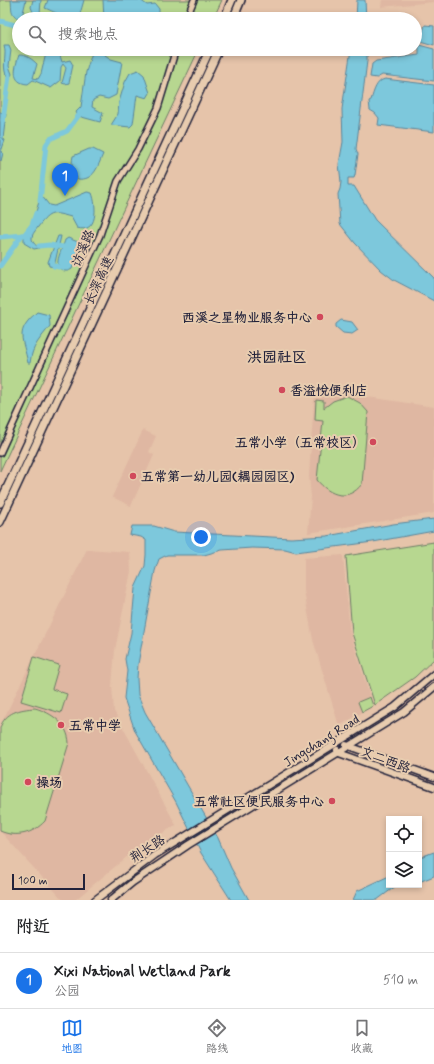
<!DOCTYPE html>
<html lang="zh">
<meta charset="utf-8">
<style>
:root{--surface:#fff;--page:#f6f6f6;--text:#202124;--muted:#757577;--line:#e0e0e0;--accent:#1a73e8}
body{margin:0;font-family:Mynerve,"LXGW WenKai TC",sans-serif;background:var(--page);color:var(--text)}
.controls{position:absolute;right:12px;bottom:12px;display:grid;overflow:hidden;border-radius:0px;box-shadow:0 2px 6px #0003}
.controls button{width:36px;height:36px;display:grid;place-items:center;padding:0;border:0;border-bottom:1px solid var(--line);background:var(--surface);color:var(--text);font:20px sans-serif}
.scale{position:absolute;left:12px;bottom:10px;width:73px;box-sizing:border-box;padding-left:4px;border:2px solid #22223b;border-top:0;font-size:11px;line-height:14px;white-space:nowrap;color:#22223b;-webkit-text-stroke:3px #e8ccaf;paint-order:stroke}
.you{position:absolute;left:201px;top:537px;width:14px;height:14px;margin:-10px;border:3px solid #fff;border-radius:50%;background:#1a73e8;box-shadow:0 0 0 6px #1a73e833}
.badge{display:grid;place-items:center;width:26px;height:26px;border-radius:50%;background:var(--accent);color:#fff;font-size:13px;font-weight:700}
.pin{position:absolute;translate:-50% -33px;filter:drop-shadow(0 1px 2px #0008)}
.pin::after{content:'';position:absolute;top:21px;width:14px;height:12px;background:inherit;clip-path:polygon(0 0,100% 0,50% 100%)}
.list{margin:0;padding:0;list-style:none}
h2{display:flex;justify-content:space-between;align-items:center;height:52px;margin:0;padding:0 16px;font-size:17px}
h2 small{font-size:13px;font-weight:400;color:var(--muted)}
.list li{display:grid;grid-template-columns:26px 1fr auto;gap:12px;align-items:center;box-sizing:border-box;height:56px;padding:0 16px;border-top:1px solid var(--line)}
.list b{display:block;font-size:15px;white-space:nowrap}
.list p{margin:0;font-size:13px;white-space:nowrap;color:var(--muted)}
.list em{font-size:13px;font-style:normal;color:var(--muted)}
.icon{flex:none;width:22px;height:22px;fill:none;stroke:currentColor;stroke-width:2;stroke-linecap:round;stroke-linejoin:round}
.map{position:relative;flex:none;width:434px;height:900px;overflow:hidden}
.search{position:absolute;background:var(--surface);box-shadow:0 2px 6px #0003;left:12px;right:12px;top:12px;height:44px;display:flex;align-items:center;gap:10px;box-sizing:border-box;padding:0 14px;border-radius:22px;color:var(--muted);font-size:15px}
.sheet{height:108px;background:var(--surface)}
nav{display:flex;justify-content:space-around;align-items:center;box-sizing:border-box;height:56px;border-top:1px solid var(--line);background:var(--surface);font-size:11px;color:var(--muted)}
nav a{display:grid;justify-items:center;gap:2px}
nav .on{color:var(--accent)}
.map>svg:first-child{display:block}
</style>
<div class="map">
<svg width="434" height="900" viewBox="0 0 434 900">
<rect width="100%" height="100%" fill="#e6c4aa"/>
<filter id="ink" filterUnits="userSpaceOnUse"><feTurbulence type="fractalNoise" baseFrequency=".025" numOctaves="2"/><feDisplacementMap in="SourceGraphic" scale="8" xChannelSelector="R" yChannelSelector="G"/><feConvolveMatrix kernelMatrix="1 2 1 2 8 2 1 2 1" color-interpolation-filters="sRGB"/></filter>
<g filter="url(#ink)">
<g fill="#dfb7a2">
<path d="M382 0H434V2L381 7Z"/>
<path d="M328 391 434 407V513L308 533 311 497 309 476 314 399 321 392Z"/>
<path d="M143 430 156 436 149 452 154 455 131 506 112 497Z"/>
<path d="M87 549 130 552 131 571 115 650 112 686 114 711 176 825 135 850 75 900H63L0 831V726Z"/>
<path d="M343 555 350 632 373 706 339 726 313 640 304 591V558Z"/>
</g>
<g fill="#b7d790" stroke="#6c7c66">
<path d="M0 0H222L213 19H19V49H199L0 471Z"/>
<path d="M347 396 360 403 368 412 362 484C348 502 330 496 317 480L323 421 315 420 316 400 324 401V408L333 401Z"/>
<path d="M434 542V659L415 677 375 705 352 633 346 556Z"/>
<path d="M34 657 59 665 52 689 67 694 61 713 21 701Z"/>
<path d="M370 697 373 706 362 712 358 702Z"/>
<path d="M35 708C52 713 68 724 69 743L45 821C33 834 16 838 0 831V728C5 712 20 709 35 708Z"/>
</g>
<g fill="#7dc8dc" stroke="#59869c">
<path d="M11 0H26L22 17 18 18C10 14 12 8 11 0Z"/>
<path d="M33 0H41L40 14 38 17 34 15 31 7Z"/>
<path d="M48 0H84L80 14C67 20 57 13 45 8Z"/>
<path d="M103 0H140L147 5 155 4 159 9V19H125L116 16 115 19H104Z"/>
<path d="M357 0H365L366 19H356Z"/>
<path d="M425 25 434 26V45L420 41Z"/>
<path d="M4 45H9L11 50 9 66 12 74 11 76 6 75C2 64 7 55 4 45Z"/>
<path d="M419 45 434 49V81L382 75 377 78 370 77 372 64 376 61 419 55Z"/>
<path d="M47 49H58L62 62 70 60 73 65 69 83 65 84 62 83 66 68 63 64 61 67 60 81 51 88 33 80 28 84C10 83 15 67 19 55 27 55 32 59 37 64L33 78 38 79 41 74Z"/>
<path d="M93 49H106L105 55 111 59 122 62 116 95 108 99 99 97 93 100 92 107 103 113 100 122 78 116 76 112 81 107 86 72Z"/>
<path d="M351 49H367V61L356 149 358 154 355 175 354 178H348V186H354L375 220 434 278V301L394 280 381 270 355 243 340 224 338 194 340 189 341 182 339 164 343 142 342 109Z"/>
<path d="M138 70 144 75 150 93 147 98 137 95 133 124 130 127 111 125 118 114 119 102 125 82 130 73Z"/>
<path d="M385 79 434 85V132L378 125 379 118 375 113 370 110 369 101 371 100C374 91 376 81 385 79Z"/>
<path d="M0 112 6 114 3 139 5 140 1 152 3 153 1 161 0 160Z"/>
<path d="M89 149H93L103 154C98 166 94 181 78 179 72 172 71 165 73 156Z"/>
<path d="M87 192 92 193C97 206 98 234 77 228L71 217C53 212 50 211 38 227 36 230 32 234 32 238 32 243 37 246 39 248L34 249 24 243V235L32 225 41 195 49 205 54 206Z"/>
<path d="M58 236H61L54 267 49 266 48 262Z"/>
<path d="M68 238 78 242 80 246 72 269C69 271 66 272 62 270 52 265 63 248 65 240Z"/>
<path d="M37 312 49 315 50 326C40 339 32 346 30 363H28C23 338 14 332 37 312Z"/>
<path d="M341 320 352 322 358 330 352 334 343 333 336 327V324Z"/>
<path d="M434 519V531L373 542 296 552 285 549 252 548 222 550 204 555H167L159 559 155 571 138 664 137 679 138 695 145 712 218 838 231 868 249 900H231L201 853 176 802 135 731 124 698 127 671 125 659 131 633 135 588 145 566 146 555V540L141 537 130 535 132 526H154L174 532 291 538 327 536 393 524Z"/>
<path d="M434 852V876L419 882V860L423 856Z"/>
<path d="M389 876V885H402L396 886 377 900H353L357 891Z"/>
</g>
<g fill="none" stroke-linecap="round" stroke-linejoin="round">
<g stroke="#7dc8dc" stroke-width="5">
<path d="M0 21 19 26"/>
<path d="M3 120 9 76"/>
<path d="M40 201 46 145 50 139 67 131 82 111"/>
<path d="M0 237 24 235 32 225 36 213"/>
<path d="M39 246 49 245 64 247"/>
<path d="M0 266 22 235"/>
<path d="M54 266 59 267"/>
</g>
<defs>
<g id="minor">
<path d="M186 19 194 0"/>
<path d="M0 453 100 235 118 181 138 149 158 108 176 49"/>
</g>
<g id="major">
<path d="M346 745 434 777"/>
<path d="M337 750 339 753 434 787"/>
<path d="M95 900 155 855 395 707 434 674"/>
<path d="M111 900 133 882 188 845 404 712 434 687"/>
</g>
<g id="highway">
<path d="M224 19 232 0"/>
<path d="M233 19 241 0"/>
<path d="M0 503 210 49"/>
<path d="M0 522 219 49"/>
</g>
</defs>
<use href="#minor" stroke="#22223b" stroke-width="8"/>
<use href="#major" stroke="#22223b" stroke-width="9"/>
<use href="#highway" stroke="#22223b" stroke-width="10"/>
<use href="#minor" stroke="#e8ccaf" stroke-width="5"/>
<use href="#major" stroke="#e8ccaf" stroke-width="6"/>
<use href="#highway" stroke="#e8ccaf" stroke-width="7"/>
</g>
</g>
<g fill="#d1495b" stroke="#e8ccaf" stroke-width="1.5">
<circle cx="320" cy="317" r="4"/>
<circle cx="282" cy="390" r="4"/>
<circle cx="373" cy="442" r="4"/>
<circle cx="133" cy="476" r="4"/>
<circle cx="61" cy="725" r="4"/>
<circle cx="28" cy="782" r="4"/>
<circle cx="332" cy="801" r="4"/>
</g>
<g text-anchor="middle" stroke-width="4" stroke-linejoin="round" paint-order="stroke">
<g font-size="13" fill="#22223b" stroke="#e8ccaf">
<text transform="translate(82 248) rotate(-67)" y="5">访溪路</text>
<text transform="translate(98 280) rotate(-65)" y="5">长深高速</text>
<text transform="translate(321 740) rotate(-32)" y="5">Jingchang Road</text>
<text transform="translate(386 759) rotate(21)" y="5">文二西路</text>
<text transform="translate(147 848) rotate(-33)" y="5">荆长路</text>
</g>
<g font-size="13" font-weight="bold" fill="#22223b" stroke="#e8ccaf" text-anchor="start">
<text x="312" y="322" text-anchor="end">西溪之星物业服务中心</text>
<text x="290" y="395">香溢悦便利店</text>
<text x="365" y="447" text-anchor="end">五常小学（五常校区）</text>
<text x="141" y="481">五常第一幼儿园(耦园园区)</text>
<text x="69" y="730">五常中学</text>
<text x="36" y="787">操场</text>
<text x="324" y="806" text-anchor="end">五常社区便民服务中心</text>
</g>
<g font-size="15" font-weight="bold" fill="#22223b" stroke="#e8ccaf">
<text x="277" y="362">洪园社区</text>
</g>
</g>
</svg>
<div class="controls">
<button><svg class="icon" aria-label="locate" viewBox="0 0 24 24"><circle cx="12" cy="12" r="6"/><path d="M12 2v4M12 18v4M2 12h4M18 12h4"/></svg></button>
<button><svg class="icon" aria-label="layers" viewBox="0 0 24 24"><path d="M12 4l9 5-9 5-9-5zM3 14l9 5 9-5"/></svg></button>
</div>
<div class="scale">100 m</div>
<div class="you"></div>
<div class="pin badge" style="left:65px;top:196px">1</div>
<div class="search"><svg class="icon" aria-label="search" viewBox="0 0 24 24"><circle cx="10" cy="10" r="6"/><path d="M15 15l6 6"/></svg>搜索地点</div>
</div>
<section class="sheet">
<h2>附近<small></small></h2>
<ul class="list">
<li><span class="badge">1</span><div><b>Xixi National Wetland Park</b><p>公园</p></div><em>510 m</em></li>
</ul>
</section>
<nav>
<a class="on"><svg class="icon" aria-label="map" viewBox="0 0 24 24"><path d="M3 6l6-2 6 2 6-2v14l-6 2-6-2-6 2zM9 4v14M15 6v14"/></svg>地图</a>
<a><svg class="icon" aria-label="directions" viewBox="0 0 24 24"><path d="M12 3l9 9-9 9-9-9zM9 14v-3h6M13 9l2 2-2 2"/></svg>路线</a>
<a><svg class="icon" aria-label="saved" viewBox="0 0 24 24"><path d="M7 4h10v16l-5-4-5 4z"/></svg>收藏</a>
</nav>
